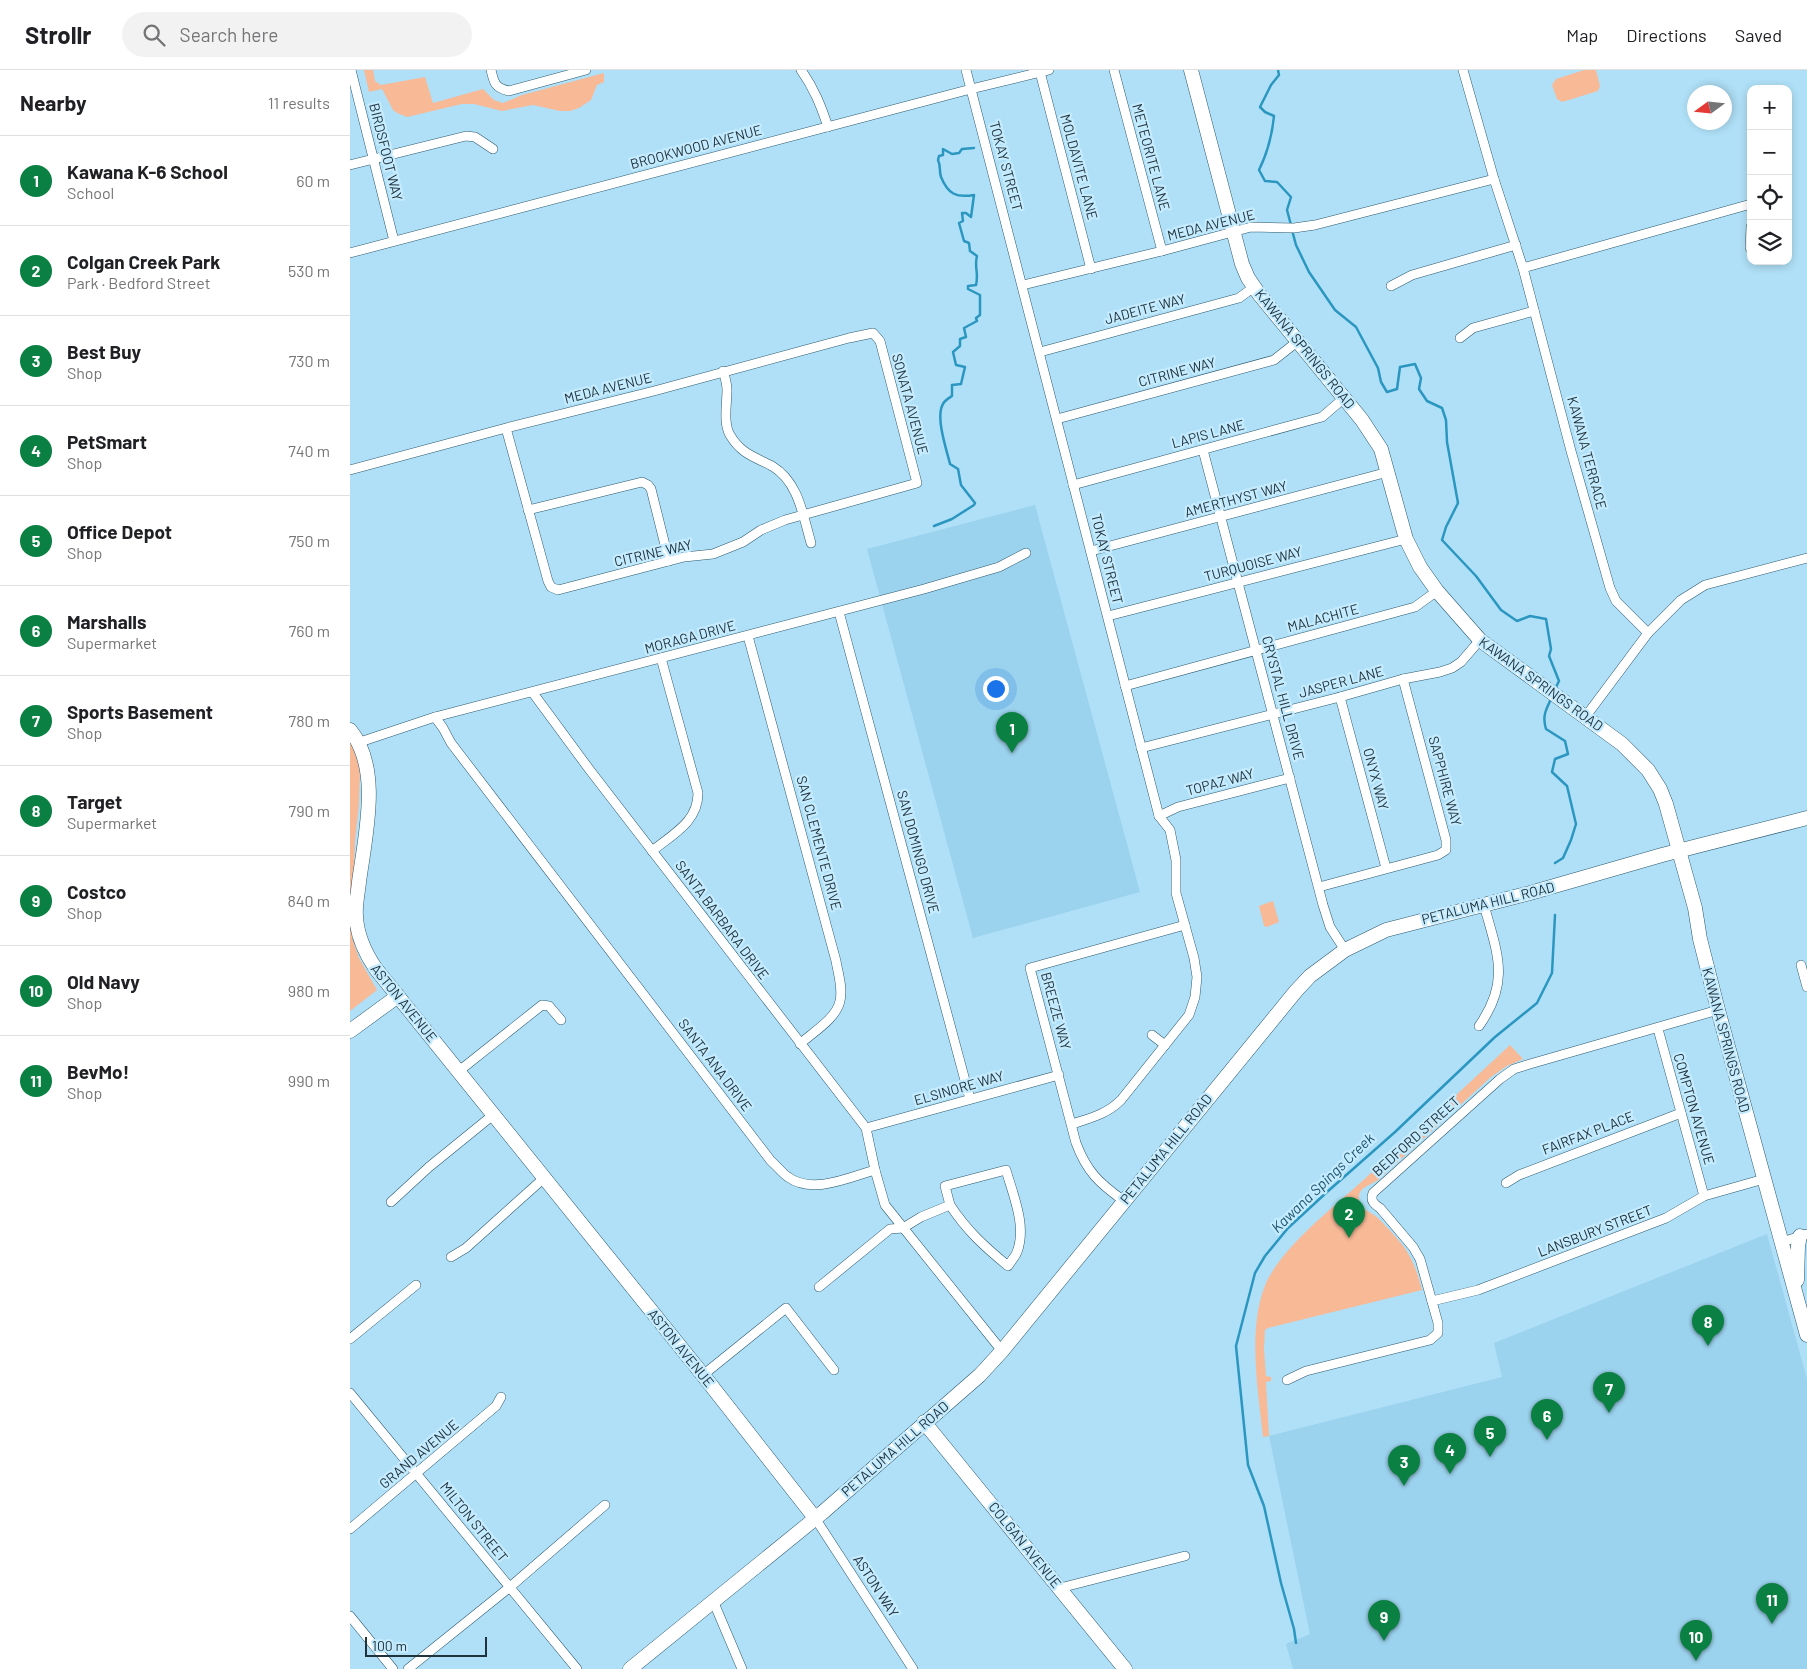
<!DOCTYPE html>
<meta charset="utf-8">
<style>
:root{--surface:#fff;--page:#f2f2f2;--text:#202124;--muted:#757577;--line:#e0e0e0;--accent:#0b8043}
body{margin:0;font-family:Barlow,sans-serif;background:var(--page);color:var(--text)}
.controls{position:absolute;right:15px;top:15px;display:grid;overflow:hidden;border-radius:10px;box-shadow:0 2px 8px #0003}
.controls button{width:45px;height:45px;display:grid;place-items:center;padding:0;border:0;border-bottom:1px solid var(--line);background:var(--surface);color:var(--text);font:25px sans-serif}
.compass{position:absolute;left:1337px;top:15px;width:45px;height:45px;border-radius:50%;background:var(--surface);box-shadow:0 2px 8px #0003;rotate:255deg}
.scale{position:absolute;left:15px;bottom:12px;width:122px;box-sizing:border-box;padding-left:5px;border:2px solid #20333c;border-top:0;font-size:14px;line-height:18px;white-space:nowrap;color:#20333c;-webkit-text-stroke:4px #c5ebfe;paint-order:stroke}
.you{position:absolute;left:645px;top:618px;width:18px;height:18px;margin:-12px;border:4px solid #fff;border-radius:50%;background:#1a73e8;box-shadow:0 0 0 8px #1a73e833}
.badge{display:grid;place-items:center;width:32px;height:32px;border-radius:50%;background:var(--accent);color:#fff;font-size:16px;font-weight:700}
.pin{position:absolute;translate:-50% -41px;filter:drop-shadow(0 1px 2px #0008)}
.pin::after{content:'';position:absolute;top:26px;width:18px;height:15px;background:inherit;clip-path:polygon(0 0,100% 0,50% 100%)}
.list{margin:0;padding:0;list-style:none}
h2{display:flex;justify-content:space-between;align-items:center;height:65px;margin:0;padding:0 20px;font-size:21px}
h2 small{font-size:16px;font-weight:400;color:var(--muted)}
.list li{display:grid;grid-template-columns:32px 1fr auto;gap:15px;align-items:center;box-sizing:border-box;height:90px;padding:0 20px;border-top:1px solid var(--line)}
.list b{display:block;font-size:19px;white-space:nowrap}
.list p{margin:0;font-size:16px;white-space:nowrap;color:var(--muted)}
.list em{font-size:16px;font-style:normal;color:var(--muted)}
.icon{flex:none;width:28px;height:28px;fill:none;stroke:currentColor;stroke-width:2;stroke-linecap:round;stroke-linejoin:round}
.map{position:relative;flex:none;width:1457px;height:1599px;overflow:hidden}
header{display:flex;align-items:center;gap:30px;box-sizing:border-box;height:70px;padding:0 25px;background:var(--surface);border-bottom:1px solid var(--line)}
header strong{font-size:24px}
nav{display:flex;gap:28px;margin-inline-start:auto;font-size:18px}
.search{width:350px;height:45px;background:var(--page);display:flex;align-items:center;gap:12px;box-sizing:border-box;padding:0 18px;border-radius:28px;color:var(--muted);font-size:19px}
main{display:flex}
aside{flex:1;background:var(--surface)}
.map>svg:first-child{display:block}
</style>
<header>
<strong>Strollr</strong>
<div class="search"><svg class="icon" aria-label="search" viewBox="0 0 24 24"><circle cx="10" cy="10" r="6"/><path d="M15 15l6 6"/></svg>Search here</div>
<nav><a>Map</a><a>Directions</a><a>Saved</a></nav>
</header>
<main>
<aside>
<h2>Nearby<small>11 results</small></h2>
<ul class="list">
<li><span class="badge">1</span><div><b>Kawana K-6 School</b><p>School</p></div><em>60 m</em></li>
<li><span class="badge">2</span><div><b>Colgan Creek Park</b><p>Park · Bedford Street</p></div><em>530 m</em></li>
<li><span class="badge">3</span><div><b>Best Buy</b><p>Shop</p></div><em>730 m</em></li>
<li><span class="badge">4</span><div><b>PetSmart</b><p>Shop</p></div><em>740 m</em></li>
<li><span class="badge">5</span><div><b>Office Depot</b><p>Shop</p></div><em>750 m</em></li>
<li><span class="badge">6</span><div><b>Marshalls</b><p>Supermarket</p></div><em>760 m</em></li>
<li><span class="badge">7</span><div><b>Sports Basement</b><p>Shop</p></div><em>780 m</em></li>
<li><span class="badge">8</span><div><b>Target</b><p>Supermarket</p></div><em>790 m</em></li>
<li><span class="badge">9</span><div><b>Costco</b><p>Shop</p></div><em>840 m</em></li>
<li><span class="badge">10</span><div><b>Old Navy</b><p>Shop</p></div><em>980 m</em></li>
<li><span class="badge">11</span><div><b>BevMo!</b><p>Shop</p></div><em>990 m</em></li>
</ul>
</aside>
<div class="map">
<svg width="1457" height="1599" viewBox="0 0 1457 1599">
<rect width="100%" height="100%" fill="#afe0f7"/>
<g fill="#9bd2ed">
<path d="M685 435 790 822 623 868 517 479Z"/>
<path d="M1417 1164 1457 1309V1599H943L936 1574 960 1564 919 1366 1152 1307 1144 1273Z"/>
</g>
<g fill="#f8b997">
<path d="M14 0H23L25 11 31 15 75 7 83 33 133 19 144 30 153 33 172 25 254 3V12L247 15 241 30 229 38 220 41H210L183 35 152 41 124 34H112L57 47 47 43 43 40 32 19 19 22Z"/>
<path d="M1234 0H1246L1250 16 1248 21 1212 32 1207 29 1202 15 1206 9Z"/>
<path d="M0 668 10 698 9 735 5 771 2 868 9 888 27 920 0 941Z"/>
<path d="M923 831 929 852 917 857 914 856 909 836Z"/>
<path d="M1160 975 1173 989 1157 996 1141 1007 1028 1110C1021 1115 1009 1117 1009 1127 1009 1140 1021 1141 1029 1149 1054 1175 1063 1184 1072 1220L918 1258 915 1260 914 1278 916 1306 921 1307V1311L916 1312 919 1366 913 1367C908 1319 897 1258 916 1213 932 1178 980 1140 1009 1114 1059 1068 1110 1022 1160 975Z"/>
</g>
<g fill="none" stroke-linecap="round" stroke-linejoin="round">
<g stroke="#2b97c0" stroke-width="2.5">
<path d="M928 0 929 5 921 15 910 37 915 42 924 46C922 66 918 82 909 100L915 111 927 112 941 127 937 140 941 155"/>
<path d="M942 160 946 175 959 202 985 240 1006 257 1028 298 1031 312 1037 322 1047 319 1050 297 1065 294 1071 308 1069 319 1077 331 1092 338 1096 350 1097 372 1108 433 1096 457 1092 470 1126 506 1151 540 1167 551 1180 546 1196 549 1201 579 1199 586 1209 611 1205 619"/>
<path d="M584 456 602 449 624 435 625 433 611 415 608 399 600 394C597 381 585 347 593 334 594 331 599 328 602 326V315L611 314 615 297 606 295 603 282 610 276V269L616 267 614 258 627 251 626 248 630 245V225L618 219V216L626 215C629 203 624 197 627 186L620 181 619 173 614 171 609 153 613 151 612 143H616L621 147 624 125C606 128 598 124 591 107 589 101 591 96 588 90L589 86 593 85V79L602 84 609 83 612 79 624 78"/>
<path d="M1201 629C1196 640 1192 646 1196 659L1215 671 1218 684 1205 689 1202 702 1217 716 1226 754 1221 770 1213 788 1205 793"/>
<path d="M946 1573 944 1559 931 1513 914 1436 898 1395 886 1276 905 1203 915 1186 938 1158 977 1122 1045 1062 1145 967 1187 933 1202 903 1205 845"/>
</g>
<defs>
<g id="street">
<path d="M1 0 44 171"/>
<path d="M141 0C144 13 145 18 159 21L236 0"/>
<path d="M451 0C464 18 471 36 478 57"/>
<path d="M616 0 809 746 820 760 826 790V823L844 888 847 907 845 927 839 945 771 1030C757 1044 741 1048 722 1054"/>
<path d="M764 0 812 181"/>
<path d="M1113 0 1144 109 1173 198 1221 381 1260 518 1266 531 1298 563"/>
<path d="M690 2 741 199"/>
<path d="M0 95 116 66 125 67 143 79"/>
<path d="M1400 178 1401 157"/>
<path d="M0 183 621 19 699 0"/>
<path d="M1173 198 1401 134"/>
<path d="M673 215 812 181 901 157 944 158 965 155 1144 109"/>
<path d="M1041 216 1062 205 1166 175"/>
<path d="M1110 268 1123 258 1184 241"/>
<path d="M690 282 889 228 904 217"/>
<path d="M373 301C375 307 377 313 377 320 377 333 373 353 380 365 391 384 405 387 422 396 449 412 453 446 461 473"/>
<path d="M707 349 924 290 948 271"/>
<path d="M853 380 973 835 980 857 995 880"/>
<path d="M0 400 156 358 304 321 499 268 523 263 530 271 567 413 435 450 411 460 393 472 363 484 334 487 208 520 201 517 198 511 156 358"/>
<path d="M723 415 972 347 994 328"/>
<path d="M178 440 292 412 298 415 301 419 319 491"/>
<path d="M741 481 1038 402"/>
<path d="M489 542 620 1029"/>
<path d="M758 546 1056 469"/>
<path d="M398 566 486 891C488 903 493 918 490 931 486 949 463 962 450 974"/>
<path d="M775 616 1065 537 1087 521"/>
<path d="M183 623 239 699 516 1058 525 1100"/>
<path d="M990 627 1036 798"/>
<path d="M1236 646 1298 563 1331 530 1355 515 1457 488"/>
<path d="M85 647 93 658 101 673 421 1091C427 1096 432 1103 438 1107 463 1125 500 1107 525 1100L535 1135 652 1281"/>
<path d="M10 672 85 647 574 519 649 497 676 483"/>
<path d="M791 678 990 627 1053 609 1090 602 1102 598 1111 592 1130 570"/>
<path d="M809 746 828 737 940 708"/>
<path d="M302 781C323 764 348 752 348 723L311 588"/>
<path d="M969 817 1088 785 1096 780V770L1053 609"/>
<path d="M1451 895 1457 917"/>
<path d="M1129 956C1161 911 1147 883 1134 835"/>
<path d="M1308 959 1354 1126"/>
<path d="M802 965 815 975"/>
<path d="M109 1001 192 935 199 936 211 950"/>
<path d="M516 1058 709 1005"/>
<path d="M1156 1113 1169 1105 1331 1043"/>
<path d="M774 1131C749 1113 737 1102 726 1073L680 898 835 855"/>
<path d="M41 1132 79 1097 143 1045"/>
<path d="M1432 1172 1457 1164"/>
<path d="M101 1187 116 1178 194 1108"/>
<path d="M469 1217 540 1159 553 1158 571 1147 600 1135C617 1161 635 1177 658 1196 661 1191 665 1187 667 1182 677 1156 663 1125 656 1100L595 1116 600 1135"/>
<path d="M1082 1231 1128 1220 1316 1148 1354 1126 1414 1109"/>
<path d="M0 1269 66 1215"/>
<path d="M353 1305 436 1238 484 1300"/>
<path d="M937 1310 956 1301 1080 1270 1088 1263V1253L1070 1189 1063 1177 1030 1138C1024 1134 1020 1131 1023 1123L1150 1009 1164 999 1180 994 1368 940"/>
<path d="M0 1323 227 1599"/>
<path d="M465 1448 563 1599"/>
<path d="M0 1459 146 1336 151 1327"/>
<path d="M710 1518 835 1486"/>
<path d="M364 1533 392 1599"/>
<path d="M0 1546 43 1599"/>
<path d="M58 1599 160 1517 255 1435"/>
</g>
<g id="secondary">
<path d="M841 0 892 194 898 208 909 224 1012 350 1031 379 1056 469 1070 497 1087 521 1130 570 1272 674 1298 700 1310 719 1316 734 1345 838 1350 869 1368 940 1457 1265"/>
<path d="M0 660C32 699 15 766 9 812 8 823 5 835 6 846 7 866 15 883 26 899L353 1305 465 1448"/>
<path d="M0 961 48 926"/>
<path d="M1447 1210 1448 1176 1450 1166"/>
<path d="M574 1352 775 1599"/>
<path d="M280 1599 472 1443 630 1305 652 1281 946 921 960 906 995 880 1036 860 1180 823 1312 785 1457 748"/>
</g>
</defs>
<use href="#street" stroke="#2b596d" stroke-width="10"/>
<use href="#secondary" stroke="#2b596d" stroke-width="15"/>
<use href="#street" stroke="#fff" stroke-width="9"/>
<use href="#secondary" stroke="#fff" stroke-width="14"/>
</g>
<g text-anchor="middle" stroke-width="4.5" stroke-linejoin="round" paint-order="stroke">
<g font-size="14" fill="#20333c" stroke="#c5ebfe">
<text transform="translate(346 77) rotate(-15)" y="5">BROOKWOOD AVENUE</text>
<text transform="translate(36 82) rotate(76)" y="5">BIRDSFOOT WAY</text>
<text transform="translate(801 87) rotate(75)" y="5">METEORITE LANE</text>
<text transform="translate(656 96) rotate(75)" y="5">TOKAY STREET</text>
<text transform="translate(729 97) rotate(75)" y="5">MOLDAVITE LANE</text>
<text transform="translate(861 155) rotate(-14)" y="5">MEDA AVENUE</text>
<text transform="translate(795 239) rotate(-15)" y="5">JADEITE WAY</text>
<text transform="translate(955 279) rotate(51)" y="5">KAWANA SPRINGS ROAD</text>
<text transform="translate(827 302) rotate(-15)" y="5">CITRINE WAY</text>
<text transform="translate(258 318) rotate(-14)" y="5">MEDA AVENUE</text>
<text transform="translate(560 334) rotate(75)" y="5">SONATA AVENUE</text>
<text transform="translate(858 364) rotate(-15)" y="5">LAPIS LANE</text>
<text transform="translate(1237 383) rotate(75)" y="5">KAWANA TERRACE</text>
<text transform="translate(886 429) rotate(-15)" y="5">AMERTHYST WAY</text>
<text transform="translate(303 483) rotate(-13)" y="5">CITRINE WAY</text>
<text transform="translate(757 489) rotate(76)" y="5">TOKAY STREET</text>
<text transform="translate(903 494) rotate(-15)" y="5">TURQUOISE WAY</text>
<text transform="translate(973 548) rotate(-15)" y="5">MALACHITE</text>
<text transform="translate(340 567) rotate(-15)" y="5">MORAGA DRIVE</text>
<text transform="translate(991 612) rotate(-15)" y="5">JASPER LANE</text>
<text transform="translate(1191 614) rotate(36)" y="5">KAWANA SPRINGS ROAD</text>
<text transform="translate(933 628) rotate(75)" y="5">CRYSTAL HILL DRIVE</text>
<text transform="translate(1026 709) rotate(75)" y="5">ONYX WAY</text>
<text transform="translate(1095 711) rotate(75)" y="5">SAPPHIRE WAY</text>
<text transform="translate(870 712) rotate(-15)" y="5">TOPAZ WAY</text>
<text transform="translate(469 773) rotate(75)" y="5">SAN CLEMENTE DRIVE</text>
<text transform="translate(568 782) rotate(75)" y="5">SAN DOMINGO DRIVE</text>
<text transform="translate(1138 833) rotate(-14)" y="5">PETALUMA HILL ROAD</text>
<text transform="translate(372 850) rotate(53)" y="5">SANTA BARBARA DRIVE</text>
<text transform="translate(54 933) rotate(51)" y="5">ASTON AVENUE</text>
<text transform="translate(706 941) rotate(75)" y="5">BREEZE WAY</text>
<text transform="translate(1376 970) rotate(75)" y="5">KAWANA SPRINGS ROAD</text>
<text transform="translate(365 995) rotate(53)" y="5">SANTA ANA DRIVE</text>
<text transform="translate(609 1018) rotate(-16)" y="5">ELSINORE WAY</text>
<text transform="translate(1344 1039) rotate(74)" y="5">COMPTON AVENUE</text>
<text transform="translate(1238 1063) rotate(-21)" y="5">FAIRFAX PLACE</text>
<text transform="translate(1066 1066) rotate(-42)" y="5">BEDFORD STREET</text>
<text transform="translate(816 1079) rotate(-51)" y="5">PETALUMA HILL ROAD</text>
<text transform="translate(1245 1161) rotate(-21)" y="5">LANSBURY STREET</text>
<text transform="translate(331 1278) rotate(51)" y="5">ASTON AVENUE</text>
<text transform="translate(545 1379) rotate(-41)" y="5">PETALUMA HILL ROAD</text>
<text transform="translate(69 1384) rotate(-40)" y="5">GRAND AVENUE</text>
<text transform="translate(124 1452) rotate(51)" y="5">MILTON STREET</text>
<text transform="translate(675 1475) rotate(51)" y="5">COLGAN AVENUE</text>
<text transform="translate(526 1516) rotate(57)" y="5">ASTON WAY</text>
</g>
<g font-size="15" font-style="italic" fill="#1f556c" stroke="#c5ebfe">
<text transform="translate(973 1113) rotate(-44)" y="5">Kawana Spings Creek</text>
</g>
</g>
</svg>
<div class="controls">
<button>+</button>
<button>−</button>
<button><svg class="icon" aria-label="locate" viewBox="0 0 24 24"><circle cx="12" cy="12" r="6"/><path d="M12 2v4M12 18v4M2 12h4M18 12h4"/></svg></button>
<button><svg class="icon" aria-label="layers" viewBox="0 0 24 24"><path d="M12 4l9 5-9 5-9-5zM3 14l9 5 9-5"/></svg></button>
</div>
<svg class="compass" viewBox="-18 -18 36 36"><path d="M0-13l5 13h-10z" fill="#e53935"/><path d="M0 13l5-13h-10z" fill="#757577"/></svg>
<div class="scale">100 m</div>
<div class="you"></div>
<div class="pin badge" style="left:662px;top:683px">1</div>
<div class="pin badge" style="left:999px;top:1168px">2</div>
<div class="pin badge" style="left:1054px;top:1416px">3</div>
<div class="pin badge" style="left:1100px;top:1404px">4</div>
<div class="pin badge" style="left:1140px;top:1387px">5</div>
<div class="pin badge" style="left:1197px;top:1370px">6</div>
<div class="pin badge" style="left:1259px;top:1343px">7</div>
<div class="pin badge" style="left:1358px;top:1276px">8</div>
<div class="pin badge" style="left:1034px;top:1571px">9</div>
<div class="pin badge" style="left:1346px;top:1591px">10</div>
<div class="pin badge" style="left:1422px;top:1554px">11</div>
</div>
</main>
